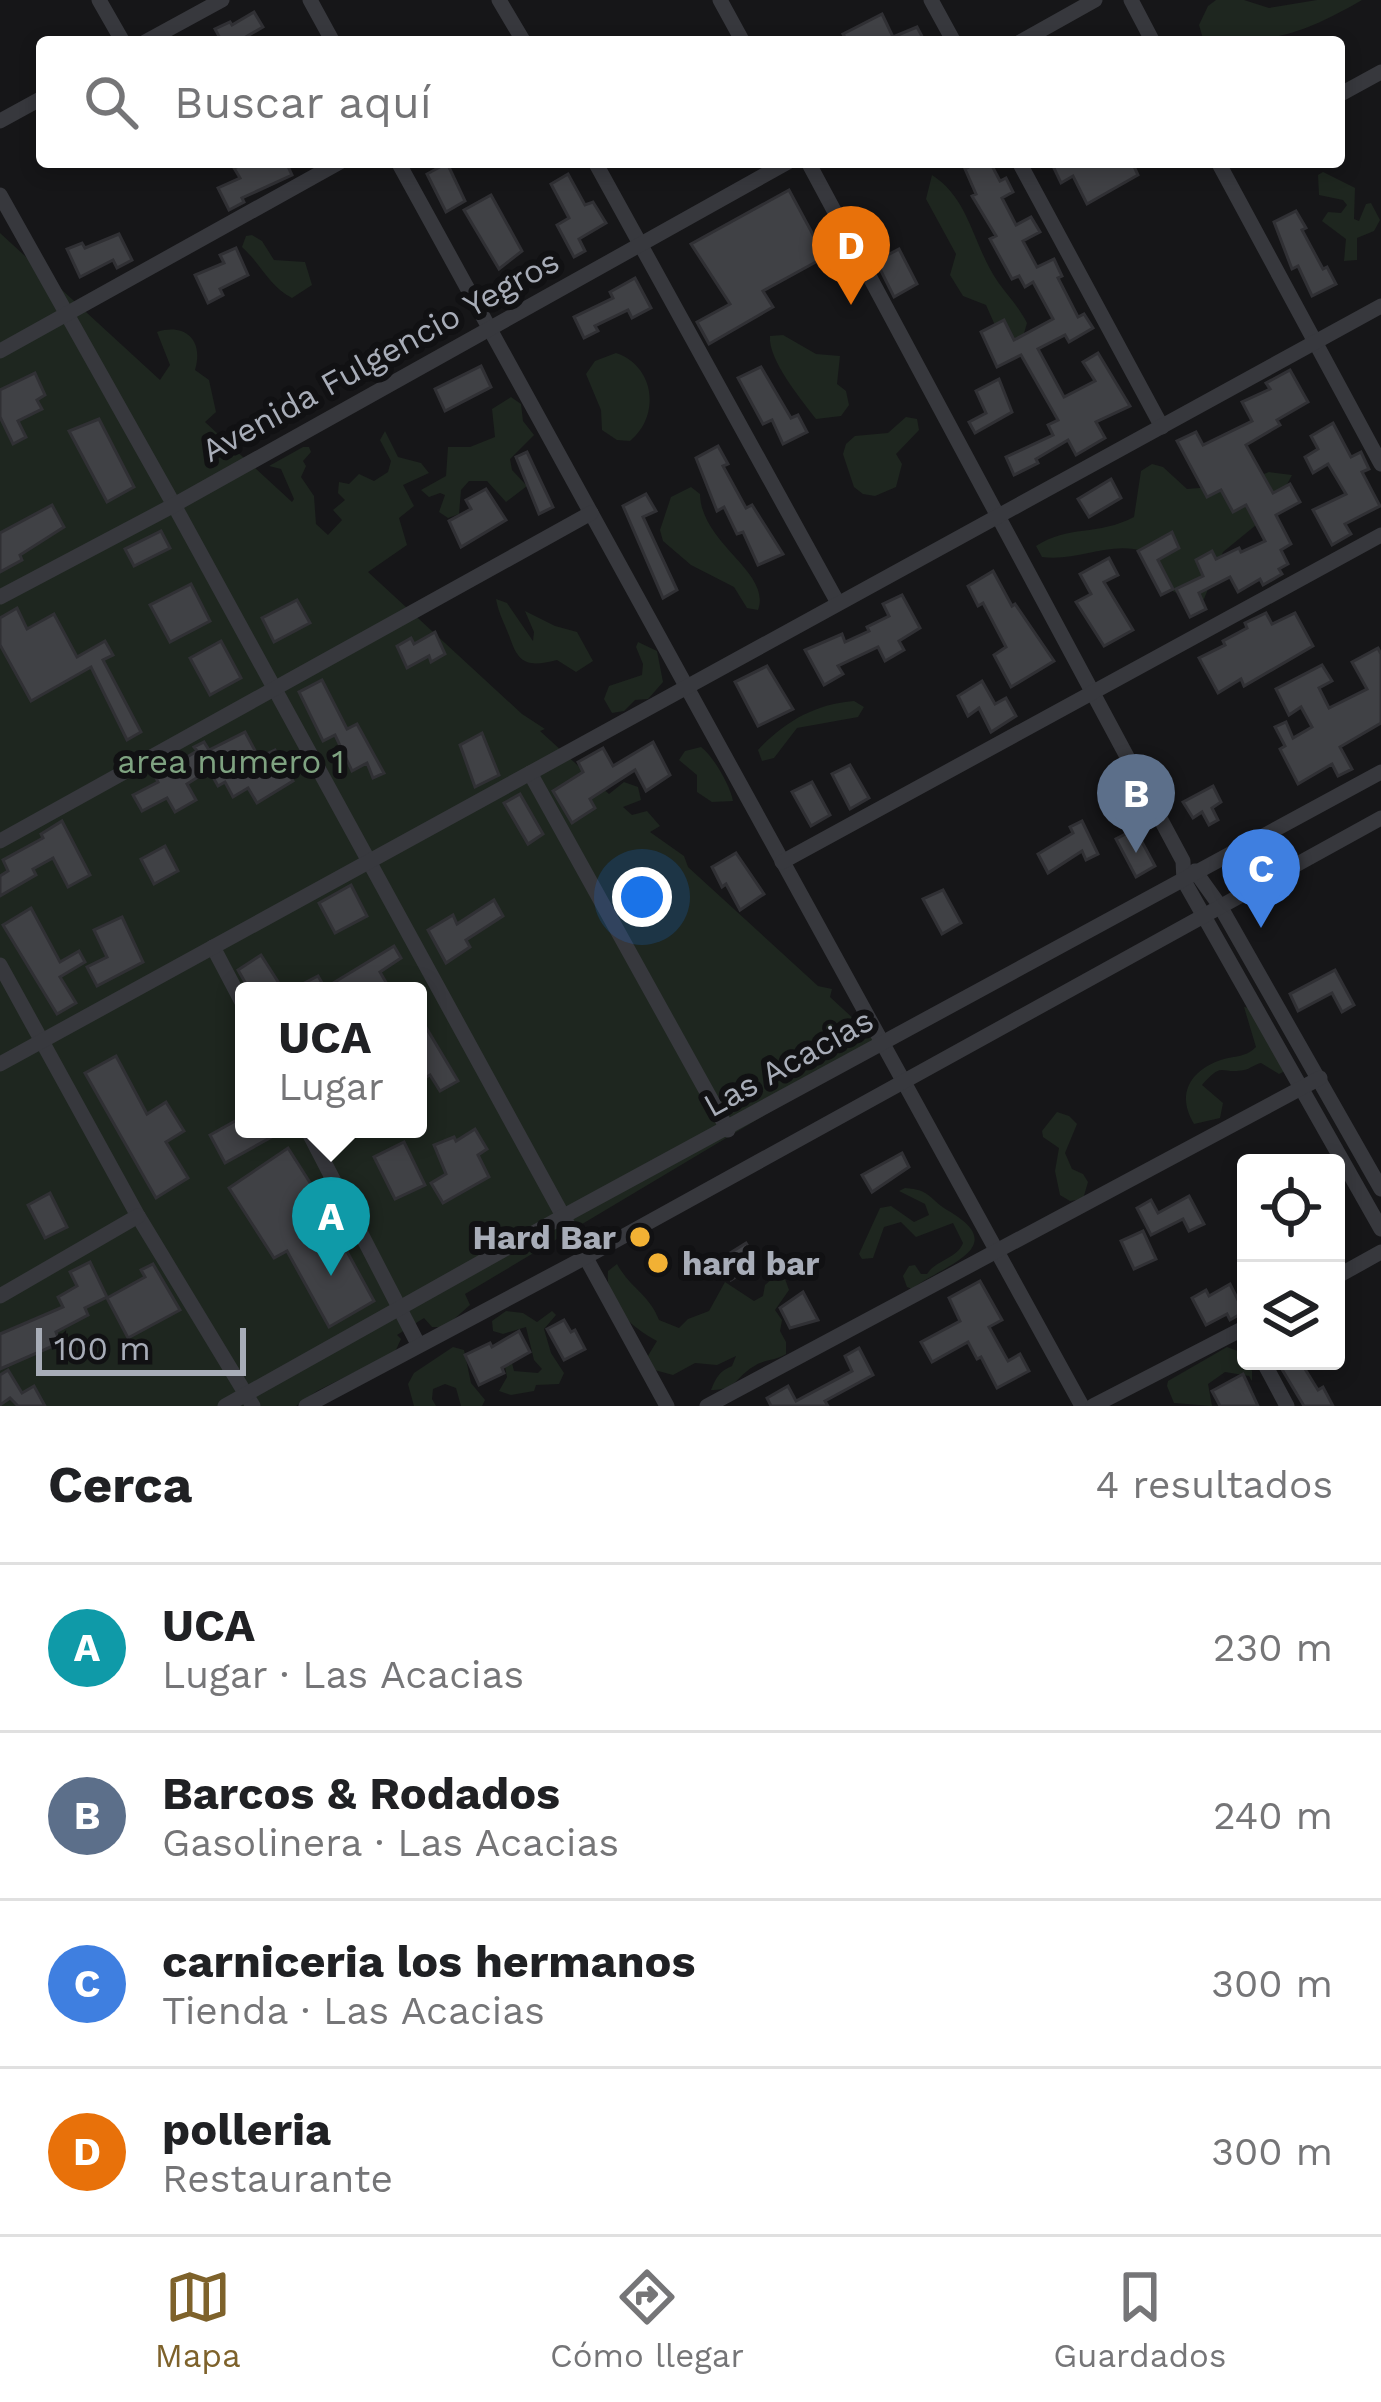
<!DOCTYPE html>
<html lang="es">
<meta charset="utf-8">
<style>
:root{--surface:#fff;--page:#f2f2f2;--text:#202124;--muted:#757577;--line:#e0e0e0;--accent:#7e622b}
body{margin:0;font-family:"Work Sans",sans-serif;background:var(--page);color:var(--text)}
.controls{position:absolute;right:36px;bottom:36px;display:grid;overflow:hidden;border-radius:12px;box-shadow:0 6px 18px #0003}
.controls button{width:108px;height:108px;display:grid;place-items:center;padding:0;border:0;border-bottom:3px solid var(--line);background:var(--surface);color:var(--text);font:60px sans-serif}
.scale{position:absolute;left:36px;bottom:30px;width:210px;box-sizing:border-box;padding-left:12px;border:6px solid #a8adb8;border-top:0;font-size:33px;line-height:42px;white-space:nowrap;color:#a8adb8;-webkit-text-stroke:9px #111113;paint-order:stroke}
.you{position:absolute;left:642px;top:897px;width:42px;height:42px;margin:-30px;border:9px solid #fff;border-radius:50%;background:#1a73e8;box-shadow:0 0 0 18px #1a73e833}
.badge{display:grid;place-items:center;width:78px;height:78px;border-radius:50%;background:var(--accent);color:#fff;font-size:39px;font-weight:700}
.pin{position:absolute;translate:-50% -99px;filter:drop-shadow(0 3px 6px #0008)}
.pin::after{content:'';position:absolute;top:63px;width:42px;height:36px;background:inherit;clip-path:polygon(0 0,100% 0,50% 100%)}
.popup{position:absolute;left:235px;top:982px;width:192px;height:156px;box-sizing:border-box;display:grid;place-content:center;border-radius:12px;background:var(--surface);filter:drop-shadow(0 3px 9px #0005);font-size:39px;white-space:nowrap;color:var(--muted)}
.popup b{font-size:45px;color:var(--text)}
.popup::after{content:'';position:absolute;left:50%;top:100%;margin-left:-24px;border:24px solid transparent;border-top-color:var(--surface)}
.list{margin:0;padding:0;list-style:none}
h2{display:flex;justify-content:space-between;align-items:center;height:156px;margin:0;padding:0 48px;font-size:51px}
h2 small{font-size:39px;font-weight:400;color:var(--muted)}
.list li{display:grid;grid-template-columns:78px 1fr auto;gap:36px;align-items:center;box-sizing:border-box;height:168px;padding:0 48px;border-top:3px solid var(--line)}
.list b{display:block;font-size:45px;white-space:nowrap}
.list p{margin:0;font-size:39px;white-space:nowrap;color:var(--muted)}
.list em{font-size:39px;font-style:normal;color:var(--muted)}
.icon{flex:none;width:66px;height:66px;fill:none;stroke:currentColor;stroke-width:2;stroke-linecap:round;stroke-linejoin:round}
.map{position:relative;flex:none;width:1381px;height:1406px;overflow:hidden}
.search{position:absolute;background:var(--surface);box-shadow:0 6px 18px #0003;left:36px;right:36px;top:36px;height:132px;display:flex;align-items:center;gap:30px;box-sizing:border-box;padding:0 42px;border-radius:12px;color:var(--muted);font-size:45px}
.sheet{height:828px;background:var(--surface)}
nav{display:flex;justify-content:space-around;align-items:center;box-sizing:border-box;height:168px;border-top:3px solid var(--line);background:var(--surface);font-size:33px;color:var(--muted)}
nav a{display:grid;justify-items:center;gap:6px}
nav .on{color:var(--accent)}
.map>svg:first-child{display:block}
</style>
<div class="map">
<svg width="1381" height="1406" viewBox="0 0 1381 1406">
<rect width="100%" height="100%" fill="#161618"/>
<g fill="#1e261f" fill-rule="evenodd">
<path d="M1216 0H1244L1269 8 1317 0H1362C1301 35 1275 42 1204 42L1199 25 1208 6Z"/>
<path d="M1323 172 1355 188 1354 219 1359 221 1366 204 1371 203 1380 220 1374 231 1357 238V260L1344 261 1346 239 1322 221 1328 212 1341 213 1347 205 1343 200 1319 195 1318 175Z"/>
<path d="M932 175C970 199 973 246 998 282 1008 296 1019 307 1027 323L1020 347 998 332 986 305 963 296 950 275 956 254 926 199Z"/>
<path d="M0 233 160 380 170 365 157 332C185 323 204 340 195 370L209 380 216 412 205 422 292 502 294 499 281 469 269 466 303 447H309L311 452 303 461 306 466 301 477 314 496 316 524 328 535 342 520 333 510 345 500 338 493 339 482 349 484 359 474 374 481 388 472 391 461 380 440 385 431 398 457 421 463 429 473 403 485 414 506 399 518 407 545 368 572 522 714 545 729 540 731 609 794 624 782 638 787 641 800 623 807 632 815 647 811 660 826 650 832 684 856 688 867 818 986 832 989 830 997 882 1045 465 1294 470 1305 445 1327H432L424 1318 397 1335 401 1339 395 1352 317 1391 296 1406H0ZM244 991H418V1129H244Z"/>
<path d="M252 235 262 241 274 260 305 262 312 285 292 298C270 287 261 264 242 247L246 236Z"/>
<path d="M783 335 816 354 840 356 837 384 846 391 849 405 841 416 816 419C801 399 768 360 770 336Z"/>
<path d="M616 353C655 366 661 416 630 441L617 440 602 430 601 410 586 374 595 361Z"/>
<path d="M511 397 521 404 523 421 534 435 510 459 512 470 527 486 506 502 487 481H469L461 490 459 514 448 518 439 512 445 495 440 493 429 497 421 490 446 476 448 447H470L495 437 492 409Z"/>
<path d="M906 417 917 419 919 430 896 454 902 464 896 487 875 496 863 494 854 487 843 454 846 444 855 436 888 433Z"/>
<path d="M1152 464 1163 467 1187 489 1236 485 1269 472 1292 475 1281 496 1259 494 1256 525 1223 552 1204 599C1168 596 1159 584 1145 552 1111 540 1078 562 1042 557L1036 546C1068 525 1098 536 1134 517L1141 471Z"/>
<path d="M691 487 700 494C701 544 772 572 758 610L747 608 734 587 691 565 663 541 660 530 671 497Z"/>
<path d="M496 599 507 603 533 641 534 632 525 611 555 626 577 632 593 661 576 672 557 660C529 667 519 665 510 638 505 624 499 615 496 599Z"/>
<path d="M638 642 657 651 663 682 648 699 635 700 624 711 612 713 604 699 609 686 642 675 643 664 636 647Z"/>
<path d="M854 701 864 707 858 717 797 728 774 758 762 761 758 750C784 722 815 704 854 701Z"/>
<path d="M701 747C713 756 730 785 733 801L712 802 697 792V775L679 760 685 751Z"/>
<path d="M1244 1007 1250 1008 1285 1071 1279 1074 1261 1063C1255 1064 1250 1069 1244 1070 1220 1075 1224 1060 1202 1085L1223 1103 1220 1118 1194 1124C1177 1096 1188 1073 1218 1061 1233 1055 1244 1059 1256 1047Z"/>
<path d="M1057 1112 1069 1116 1077 1124 1065 1153 1072 1169 1083 1174 1088 1182 1083 1199 1070 1201 1060 1195 1055 1171 1059 1148 1043 1137 1042 1131Z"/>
<path d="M905 1188C931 1190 928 1198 947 1210 1014 1248 942 1265 912 1289L907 1287 903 1276 909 1266 915 1265 921 1274H927C936 1260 958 1258 963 1243L953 1223 916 1237 901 1222 884 1227 873 1258 862 1259 859 1254 880 1208 891 1206 914 1222 929 1215 925 1204 899 1191Z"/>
<path d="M617 1264C631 1289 649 1294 659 1320L679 1328 688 1319 709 1311 725 1282 754 1301 763 1296 765 1285 774 1277 785 1279 789 1290 775 1310 782 1320 780 1331 786 1342V1354C775 1361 766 1359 756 1365 737 1375 736 1391 711 1390 716 1377 720 1371 732 1366L736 1356 717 1365 695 1363 673 1375 651 1369 646 1359 657 1341C630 1326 605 1305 608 1271Z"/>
<path d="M506 1311 523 1313 537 1322 552 1311 556 1315 544 1329 551 1353 564 1373 559 1384 536 1385 534 1391 511 1395 499 1391 507 1377 505 1366 511 1359 514 1371 538 1373 542 1369 534 1360 526 1327 503 1334 493 1331 492 1321Z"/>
<path d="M453 1347 464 1350 471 1383 485 1400 482 1406H461L456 1388 445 1384 433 1389 432 1399 436 1406H414L408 1384 414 1373Z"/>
<path d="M1227 1347 1243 1353 1252 1371V1381L1249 1376 1225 1372 1208 1384 1212 1406 1174 1403 1167 1386 1168 1381Z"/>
</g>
<g fill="#404145" stroke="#303034" stroke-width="3">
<path d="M254 12 263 27 237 42H222L215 29 230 22 232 25Z"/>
<path d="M882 14 893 37 917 27 925 42H848L843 34Z"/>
<path d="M248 162H286L292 175 242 198 244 202 229 210 218 188 240 178 234 168Z"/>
<path d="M979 162H990L1000 181 1006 178 1013 192 1002 198 1016 225 1031 217 1040 232 1023 241 1037 267 1054 259 1062 276 1058 278 1078 317 1084 314 1093 328 1069 342 1065 335 1038 349 1064 397 1095 381 1083 362 1098 353 1130 406 1096 422 1105 438 1076 455 1068 440 1036 459 1038 463 1014 475 1006 457 1053 435 1048 425 1058 420 1021 355 997 367 981 332 1004 320 1014 340 1053 319 1033 282 1025 287 1019 276 1012 279 990 239 996 236 972 196 976 194 965 169Z"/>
<path d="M1051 162H1132L1138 175 1087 204 1073 176 1061 183Z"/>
<path d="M447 163 465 201 446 212 427 174Z"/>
<path d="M568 174 585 205 593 202 606 223 579 239 585 251 574 257 557 225 569 218 551 184Z"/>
<path d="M789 190 825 257 763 291 773 307 709 344 697 322 730 304 691 244Z"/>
<path d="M491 195 522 251 499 269 464 210Z"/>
<path d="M1296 211 1306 228 1302 230 1323 269 1327 267 1336 284 1312 296 1298 266 1292 269 1274 222Z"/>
<path d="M119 234 132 260 117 268 113 260 80 277 67 249 82 243 85 248Z"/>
<path d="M236 248 248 275 220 289 223 295 208 303 195 275 224 263 220 255Z"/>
<path d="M899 249 917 284 894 297 876 261Z"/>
<path d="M635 278 651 308 632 318 628 310 595 326 598 331 584 338 574 317 613 298 610 292Z"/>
<path d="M481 366 491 387 445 411 435 389Z"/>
<path d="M761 367 791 418 798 415 807 432 783 444 772 420 763 424 738 378Z"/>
<path d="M1290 370 1308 402 1277 420 1280 425 1246 445 1273 493 1290 484 1300 502 1276 515 1291 544 1281 550 1288 564 1279 569 1282 574 1263 585 1260 579 1238 592 1230 577 1199 593 1206 609 1190 617 1176 589 1203 576 1196 560 1212 551 1216 559 1239 548 1241 552 1265 541 1246 505 1233 512 1221 490 1207 497 1177 441 1196 432 1203 445 1252 421 1242 402 1270 389 1266 383Z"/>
<path d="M35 373 45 395 37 400 42 409 18 421 26 437 13 444 0 417V390Z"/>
<path d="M999 379 1012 412 975 433 969 422 986 413 976 391Z"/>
<path d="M99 419 134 487 107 502 69 431Z"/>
<path d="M1333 423 1351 457 1361 452 1369 469 1362 472 1380 506 1345 524 1351 534 1332 545 1313 510 1346 494 1328 464 1313 473 1305 457 1318 449 1311 436Z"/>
<path d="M718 446 728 464 723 466 746 508 752 505 783 554 758 565 743 532 737 534 724 507 717 511 696 458Z"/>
<path d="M527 452 553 507 539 514 516 457Z"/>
<path d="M1111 479 1121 498 1089 517 1078 499Z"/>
<path d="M486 489 506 520 461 547 449 521 471 509 466 500Z"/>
<path d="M646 494 656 511 643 517 677 590 663 598 623 506Z"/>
<path d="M52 505 64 527 20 555 22 560 0 572V533Z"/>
<path d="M161 531 170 548 134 566 125 549Z"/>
<path d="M1172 532 1179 548 1158 560 1173 589 1161 595 1138 551Z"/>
<path d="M1109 558 1118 575 1104 582 1133 630 1104 646 1076 602 1091 594 1080 574Z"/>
<path d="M993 571 1012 606 1015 604 1054 661 1011 687 994 655 1006 647 983 603 978 606 968 586Z"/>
<path d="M191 584 210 621 170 642 150 605Z"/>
<path d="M902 595 920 628 899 641 904 650 885 661 878 647 838 666 843 674 824 685 805 650 842 634 845 642 869 631 867 627 889 616 883 604Z"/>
<path d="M297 600 310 623 274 642 262 618Z"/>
<path d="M17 608 27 629 54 614 77 657 105 641 113 655 103 660 141 732 127 740 91 667 31 701 0 645V618Z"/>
<path d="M1266 613 1272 624 1295 613 1313 646 1244 686 1241 679 1218 693 1199 658 1225 645 1223 641 1247 628 1245 623Z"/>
<path d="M435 632 445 654 431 662 429 656 407 668 397 646 411 638 414 644Z"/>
<path d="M221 641 241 678 210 695 190 658Z"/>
<path d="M1378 648 1381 654V723L1340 747 1352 769 1338 776 1332 764 1298 784 1280 749 1285 746 1275 727 1286 722 1293 738 1312 727 1301 707 1289 715 1276 689 1322 665 1332 681 1319 688 1329 708 1367 689 1352 662Z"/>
<path d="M767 666 793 709 758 726 735 682Z"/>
<path d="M322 680 347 729 357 724 384 773 373 778 367 763 352 771 335 735 323 741 299 692Z"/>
<path d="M982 681 995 704 1006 698 1016 716 991 732 979 708 968 716 958 696Z"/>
<path d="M245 732 259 758 275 750 293 781 257 803 248 788 233 797 225 782 218 786 209 770 187 784 196 800 175 812 167 798 142 811 133 795 158 782 155 776 197 751 194 747 204 742 209 750Z"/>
<path d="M482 733 499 775 475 787 460 745Z"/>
<path d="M653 742 670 775 646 791 635 770 590 799 595 808 572 823 553 791 583 772 578 762 603 748 613 766Z"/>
<path d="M850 765 869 798 850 809 832 774Z"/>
<path d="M812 782 830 815 811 826 792 792Z"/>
<path d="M1213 786 1221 802 1212 808 1218 820 1209 825 1202 812 1193 818 1183 802Z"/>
<path d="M520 794 543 834 528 844 504 803Z"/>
<path d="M62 821 90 875 68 887 53 858 33 869 36 875 0 896V876L8 871 3 860 43 838 41 834Z"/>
<path d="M1082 821 1098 854 1086 860 1082 851 1048 873 1038 854 1073 833 1070 827Z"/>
<path d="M1135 829 1155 866 1136 877 1116 839Z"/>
<path d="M165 846 178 871 154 884 141 859Z"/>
<path d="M736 853 764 894 740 910 726 884 722 887 712 867Z"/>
<path d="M351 885 367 916 335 933 319 903Z"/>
<path d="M943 890 961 923 942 934 923 899Z"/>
<path d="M494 900 503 916 466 940 470 947 446 963 428 930 453 915 457 924Z"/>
<path d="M31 908 60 962 79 951 85 962 60 977 76 1003 57 1014 3 925Z"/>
<path d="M122 917 143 962 97 986 87 967 107 957 94 930Z"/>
<path d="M394 946 401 958 380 972 391 991H289L318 976 325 988Z"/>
<path d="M261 955 284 991H250L238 970Z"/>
<path d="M1335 970 1354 1005 1342 1012 1332 993 1298 1011 1290 994Z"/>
<path d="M418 1014 458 1081 440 1091 430 1075 418 1082Z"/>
<path d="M116 1056 147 1114 166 1102 184 1131 166 1142 188 1178 156 1198 85 1073Z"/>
<path d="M244 1116V1129H286L225 1163 210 1135Z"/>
<path d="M475 1129 487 1149 478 1155 489 1177 443 1203 431 1183 446 1174 434 1145 454 1137 456 1141Z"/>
<path d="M404 1142 425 1185 395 1199 374 1157Z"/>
<path d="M288 1148 335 1222 332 1224 374 1301 329 1327 287 1251 274 1258 229 1188Z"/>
<path d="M902 1153 909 1167 872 1192 862 1175Z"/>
<path d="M50 1193 67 1227 45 1238 28 1205Z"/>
<path d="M1189 1196 1204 1224 1189 1231 1183 1219 1151 1235 1137 1208 1151 1200 1158 1213Z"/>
<path d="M1143 1231 1156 1259 1134 1269 1121 1241Z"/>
<path d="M746 1243 758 1263 731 1280 719 1260Z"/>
<path d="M90 1262 107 1297 85 1308 88 1315 56 1332 60 1343 0 1369V1334L63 1307 58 1297 77 1286 70 1272Z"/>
<path d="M153 1264 180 1310 128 1338 107 1298 145 1277 141 1270Z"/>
<path d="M980 1281 1002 1320 989 1327 1008 1361 1020 1354 1029 1371 997 1388 981 1357 977 1359 968 1342 932 1362 921 1342 960 1321 949 1298Z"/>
<path d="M1230 1284 1244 1312 1230 1320 1227 1314 1206 1325 1192 1298 1206 1290 1209 1296Z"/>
<path d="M803 1292 818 1320 790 1328 780 1308Z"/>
<path d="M564 1320 571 1332 575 1330 585 1349 564 1360 547 1329Z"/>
<path d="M519 1331 530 1352 502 1368 504 1373 479 1385 465 1355 490 1343 492 1347Z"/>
<path d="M859 1348 873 1375 825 1401 828 1406H771L767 1398 788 1386 796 1401 852 1371 845 1356Z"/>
<path d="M1277 1361H1318L1305 1369 1318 1390 1323 1387 1333 1406H1304Z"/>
<path d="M8 1370 22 1393 34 1386 45 1406H18L10 1398 0 1405V1375Z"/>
<path d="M1243 1374 1258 1406H1220L1212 1391Z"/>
</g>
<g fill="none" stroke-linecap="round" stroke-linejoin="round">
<g stroke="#37383d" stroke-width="15">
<path d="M99 0 123 42"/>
<path d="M310 0 333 42"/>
<path d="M499 0 524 42"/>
<path d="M720 0 743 42"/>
<path d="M931 0 954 42"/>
<path d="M1131 0 1153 42"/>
<path d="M145 42 222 0"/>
<path d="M1020 42 1095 0"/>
<path d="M1339 95 1381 72"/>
<path d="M0 121 42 98"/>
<path d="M398 162 1082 1406"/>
<path d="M595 162 838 603"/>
<path d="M808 162 1183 861 1184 881 1381 1229"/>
<path d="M1019 162 1162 427"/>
<path d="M1218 162 1381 464"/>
<path d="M0 195 174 505 667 1406"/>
<path d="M0 351 340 162"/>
<path d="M0 597 174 505 788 162"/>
<path d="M530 773 728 1130"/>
<path d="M0 841 591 513"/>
<path d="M782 862 1381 535"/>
<path d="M1195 871 1220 906 1381 1189"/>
<path d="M213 947 244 1006"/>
<path d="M0 965 138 1216 253 1406"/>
<path d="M0 1064 1381 306"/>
<path d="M307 1129 418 1344"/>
<path d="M1336 1277 1381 1252"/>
<path d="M0 1296 138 1216"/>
<path d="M1263 1361 1287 1406"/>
<path d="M225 1406 562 1217 1381 772"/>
<path d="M306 1406 584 1258 1381 818"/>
<path d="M707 1406 1320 1078"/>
<path d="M1093 1406 1246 1327"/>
</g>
</g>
<g fill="#f2b134" stroke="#111113" stroke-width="4.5">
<circle cx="640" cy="1237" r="12"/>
<circle cx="658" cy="1263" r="12"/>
</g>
<g text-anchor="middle" stroke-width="12" stroke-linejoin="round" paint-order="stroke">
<g font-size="33" fill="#a8adb8" stroke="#111113">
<text transform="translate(380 355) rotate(-29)" y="12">Avenida Fulgencio Yegros</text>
<text transform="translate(788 1062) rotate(-29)" y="12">Las Acacias</text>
</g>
<g font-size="33" fill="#7fa381" stroke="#111113">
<text x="231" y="773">area numero 1</text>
</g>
<g font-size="33" font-weight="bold" fill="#a8adb8" stroke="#111113" text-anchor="end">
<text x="616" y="1249">Hard Bar</text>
<text x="682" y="1275" text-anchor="start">hard bar</text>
</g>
</g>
</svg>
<div class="controls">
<button><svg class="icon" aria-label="locate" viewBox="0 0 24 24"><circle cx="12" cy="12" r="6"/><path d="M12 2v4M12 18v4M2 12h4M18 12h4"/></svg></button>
<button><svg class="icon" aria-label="layers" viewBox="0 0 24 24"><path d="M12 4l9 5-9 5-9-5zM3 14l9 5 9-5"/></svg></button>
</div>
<div class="scale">100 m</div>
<div class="you"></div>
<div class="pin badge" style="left:331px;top:1276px;background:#0f9aa8">A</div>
<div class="popup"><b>UCA</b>Lugar</div>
<div class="pin badge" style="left:1136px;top:853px;background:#5c6f8a">B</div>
<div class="pin badge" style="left:1261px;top:928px;background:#3f7fe0">C</div>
<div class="pin badge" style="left:851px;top:305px;background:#e8710a">D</div>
<div class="search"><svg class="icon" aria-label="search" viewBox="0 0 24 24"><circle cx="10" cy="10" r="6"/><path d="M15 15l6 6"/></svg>Buscar aquí</div>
</div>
<section class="sheet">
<h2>Cerca<small>4 resultados</small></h2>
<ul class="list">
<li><span class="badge" style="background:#0f9aa8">A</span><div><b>UCA</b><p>Lugar · Las Acacias</p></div><em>230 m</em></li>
<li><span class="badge" style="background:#5c6f8a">B</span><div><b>Barcos &amp; Rodados</b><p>Gasolinera · Las Acacias</p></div><em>240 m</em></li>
<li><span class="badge" style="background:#3f7fe0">C</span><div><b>carniceria los hermanos</b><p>Tienda · Las Acacias</p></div><em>300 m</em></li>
<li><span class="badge" style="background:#e8710a">D</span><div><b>polleria</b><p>Restaurante</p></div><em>300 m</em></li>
</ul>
</section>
<nav>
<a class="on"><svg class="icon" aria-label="map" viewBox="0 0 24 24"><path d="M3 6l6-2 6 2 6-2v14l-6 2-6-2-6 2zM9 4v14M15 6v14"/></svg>Mapa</a>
<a><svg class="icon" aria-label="directions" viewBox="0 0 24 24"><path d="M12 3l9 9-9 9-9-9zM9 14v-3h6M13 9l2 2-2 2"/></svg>Cómo llegar</a>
<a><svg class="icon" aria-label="saved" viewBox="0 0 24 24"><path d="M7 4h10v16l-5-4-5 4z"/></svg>Guardados</a>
</nav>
